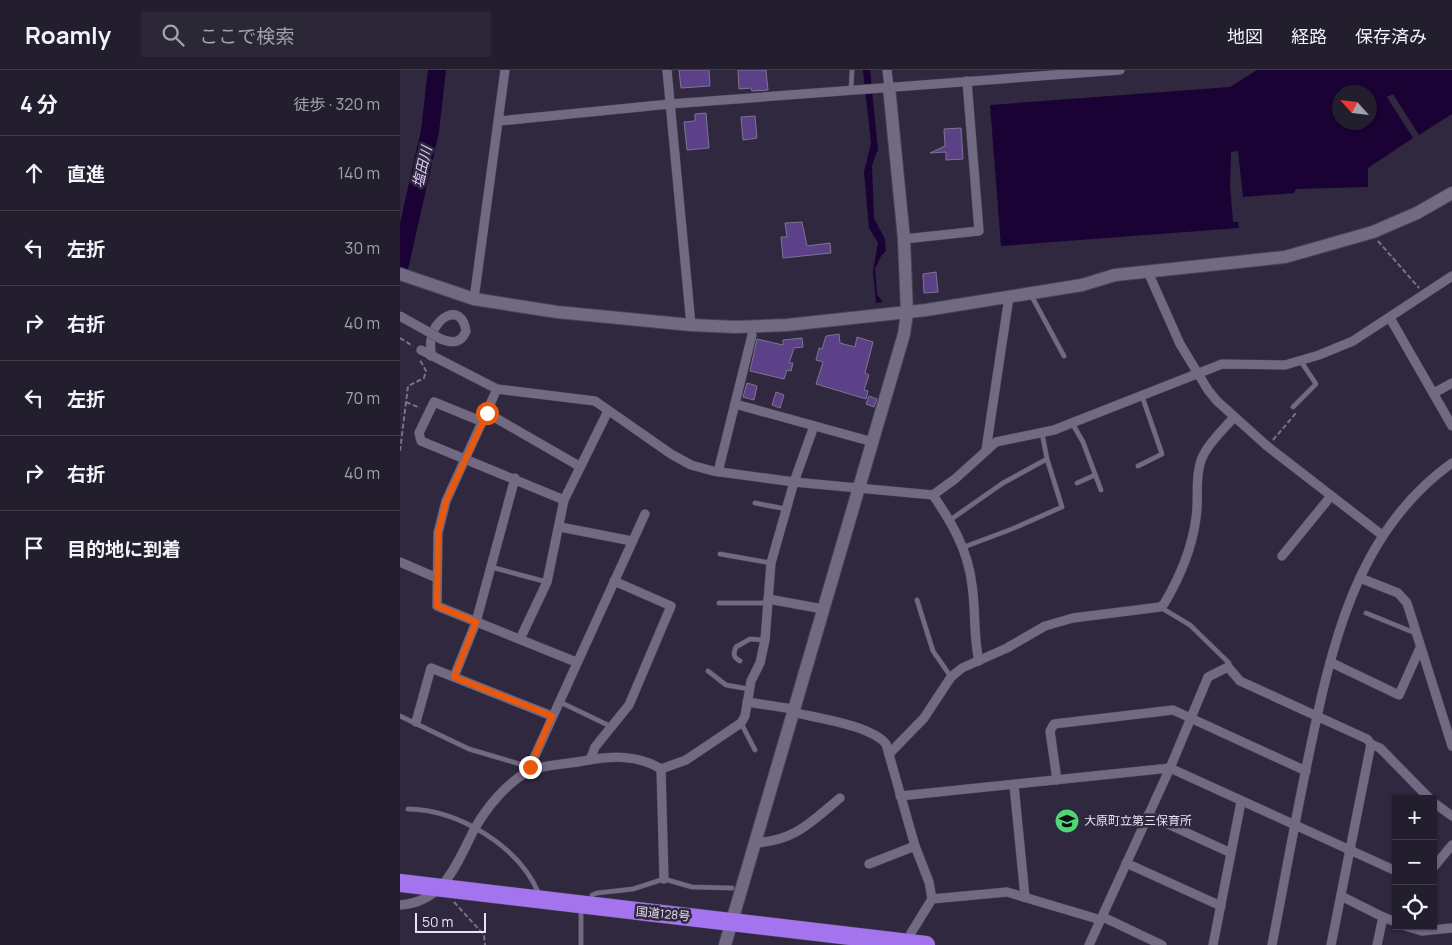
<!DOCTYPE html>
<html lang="ja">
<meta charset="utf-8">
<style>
:root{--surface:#231e2e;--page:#2b2736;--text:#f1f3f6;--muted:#a3a2aa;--line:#403c4a}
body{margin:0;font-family:Manrope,"Noto Sans JP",sans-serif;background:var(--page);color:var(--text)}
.controls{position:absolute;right:15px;bottom:15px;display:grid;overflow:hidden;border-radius:0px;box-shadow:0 1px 4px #0004}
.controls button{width:45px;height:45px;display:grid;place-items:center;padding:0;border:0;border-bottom:1px solid var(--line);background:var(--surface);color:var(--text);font:25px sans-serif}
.compass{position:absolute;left:932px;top:15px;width:45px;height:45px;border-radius:50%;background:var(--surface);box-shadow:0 1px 4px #0004;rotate:297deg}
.scale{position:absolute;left:15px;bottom:12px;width:71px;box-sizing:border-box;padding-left:5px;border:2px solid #e8e3f2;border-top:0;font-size:14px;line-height:18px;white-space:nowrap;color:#e8e3f2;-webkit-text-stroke:4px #2f283e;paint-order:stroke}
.stop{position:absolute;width:15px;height:15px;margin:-11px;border:4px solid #ea580c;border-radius:50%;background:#fff}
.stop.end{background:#ea580c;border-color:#fff;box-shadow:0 1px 5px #0008}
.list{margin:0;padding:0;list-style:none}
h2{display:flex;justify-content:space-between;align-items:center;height:65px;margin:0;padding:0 20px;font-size:21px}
h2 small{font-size:16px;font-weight:400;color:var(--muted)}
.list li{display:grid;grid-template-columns:32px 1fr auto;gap:15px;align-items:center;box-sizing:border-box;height:75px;padding:0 20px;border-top:1px solid var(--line)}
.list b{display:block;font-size:19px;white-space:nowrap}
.list em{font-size:16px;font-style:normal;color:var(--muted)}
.icon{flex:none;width:28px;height:28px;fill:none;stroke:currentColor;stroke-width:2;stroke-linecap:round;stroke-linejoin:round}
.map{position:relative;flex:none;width:1052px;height:875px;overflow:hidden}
header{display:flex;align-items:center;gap:30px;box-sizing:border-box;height:70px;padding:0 25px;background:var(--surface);border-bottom:1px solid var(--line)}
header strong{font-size:24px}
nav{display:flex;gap:28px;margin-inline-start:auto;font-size:18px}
.search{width:350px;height:45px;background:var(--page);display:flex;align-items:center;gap:12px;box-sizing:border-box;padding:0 18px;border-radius:0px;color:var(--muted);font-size:19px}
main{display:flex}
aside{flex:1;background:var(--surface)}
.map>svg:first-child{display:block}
</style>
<header>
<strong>Roamly</strong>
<div class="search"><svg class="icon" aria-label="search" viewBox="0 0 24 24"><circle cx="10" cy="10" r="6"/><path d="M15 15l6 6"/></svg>ここで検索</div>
<nav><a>地図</a><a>経路</a><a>保存済み</a></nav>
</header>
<main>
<aside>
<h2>4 分<small>徒歩 · 320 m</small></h2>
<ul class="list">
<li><svg class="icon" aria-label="ahead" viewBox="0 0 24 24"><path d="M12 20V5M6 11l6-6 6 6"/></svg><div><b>直進</b></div><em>140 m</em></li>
<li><svg class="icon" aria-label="left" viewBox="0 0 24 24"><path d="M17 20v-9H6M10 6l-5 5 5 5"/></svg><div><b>左折</b></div><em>30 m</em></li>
<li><svg class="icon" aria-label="right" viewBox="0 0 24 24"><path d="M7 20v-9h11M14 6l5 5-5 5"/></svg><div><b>右折</b></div><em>40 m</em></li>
<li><svg class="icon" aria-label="left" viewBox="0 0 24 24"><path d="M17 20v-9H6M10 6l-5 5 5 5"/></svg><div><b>左折</b></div><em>70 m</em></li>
<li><svg class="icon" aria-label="right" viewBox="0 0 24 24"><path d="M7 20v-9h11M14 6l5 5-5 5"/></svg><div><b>右折</b></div><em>40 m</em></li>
<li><svg class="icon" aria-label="arrive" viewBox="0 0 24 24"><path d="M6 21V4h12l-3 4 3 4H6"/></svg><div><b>目的地に到着</b></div></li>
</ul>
</aside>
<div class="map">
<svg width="1052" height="875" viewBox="0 0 1052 875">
<rect width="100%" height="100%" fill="#2f283e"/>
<g fill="#1a0235" fill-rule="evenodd">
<path d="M463 0H470L478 79 472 96 474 148 485 169 486 181 481 186 475 199 477 225 483 232 476 233 473 201 478 173 469 158 464 102 471 73Z"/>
<path d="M857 0H1052V44L1019 65 993 24 987 27 1013 68 968 98V117L896 119 894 123 843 127 838 81 831 82 830 115 833 152H838L839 158 601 176 590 35 830 17ZM939 22H969V52H939Z"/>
</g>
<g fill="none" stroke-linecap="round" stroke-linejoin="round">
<path stroke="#1a0235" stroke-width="18" d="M0 194 30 61 37 0"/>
</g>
<g fill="#5c4188" stroke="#7d758f">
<path d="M279 0H309L310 16 281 18Z"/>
<path d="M338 0H366L368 20 352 21 351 18 339 19Z"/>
<path d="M306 43 309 78 287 80 284 52 295 51V44Z"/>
<path d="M355 46 357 68 343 70 341 47Z"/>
<path d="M561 58 563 89 546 90V82L530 83 545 76 544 59Z"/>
<path d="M402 152 407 176 430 173 431 183 383 188 381 167H387L385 153Z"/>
<path d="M536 202 538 222 524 223 523 204Z"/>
<path d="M439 264 440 273 455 277 457 267 473 272 465 303 469 305 464 320 468 321 466 329 416 314 423 292 416 290 419 278 422 279 426 266Z"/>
<path d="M402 268 403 277 394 278 389 293H393L391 301 387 300 384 309 350 301 357 269 383 275V270Z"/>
<path d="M347 313 357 316 354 330 343 327Z"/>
<path d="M376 322 384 325 380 338 372 335Z"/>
<path d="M469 326 477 329 474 337 466 334Z"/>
</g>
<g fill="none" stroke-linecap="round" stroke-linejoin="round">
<defs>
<g id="lane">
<path d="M451 20 452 0"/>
<path d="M631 225 664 286"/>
<path d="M893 337 916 314 900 290"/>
<path d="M672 353 683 372 701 420"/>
<path d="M738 396 762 384 742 326"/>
<path d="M677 413 695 405"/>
<path d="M355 433 386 439"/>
<path d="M550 450 603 413 647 389"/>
<path d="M564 477 612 459 662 437 647 389 642 363"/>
<path d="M320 484 371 493"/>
<path d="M91 497 147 512"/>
<path d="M517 530 533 581 551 607"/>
<path d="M319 533H367"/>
<path d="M760 537 790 555 829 593 828 597"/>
<path d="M966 543 1015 563"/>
<path d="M340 591C333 587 333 584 336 577L350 569 365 570"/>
<path d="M308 601 326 615 349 619"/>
<path d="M160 632 212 657"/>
<path d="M0 646 69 679 130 697"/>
<path d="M341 653 355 680"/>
<path d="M8 739C59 740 119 776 139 824"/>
<path d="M192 825 197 823 233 819 264 809 292 817 332 818"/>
<path d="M181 875V839"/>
</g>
<g id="street">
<path d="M267 0 291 255"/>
<path d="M487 0 489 17"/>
<path d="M99 51 270 34 720 0"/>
<path d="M504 169 579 161 567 11"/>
<path d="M748 202 780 274 808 320 817 331 867 376 982 465"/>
<path d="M74 229 105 0"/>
<path d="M990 248 1052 356"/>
<path d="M21 280 97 319 195 331 271 384 291 395 313 401 394 412 533 425 555 409 596 372 654 360 822 294 885 295 919 285 953 271 1052 206"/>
<path d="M31 286C31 281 30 275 31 270 33 249 61 230 66 261 61 273 53 274 41 269"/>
<path d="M97 319 46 431 38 463 37 536 176 592"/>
<path d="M1034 323 1052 313"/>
<path d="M335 334 473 372"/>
<path d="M87 343 179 396"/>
<path d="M83 352 34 332 19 363 21 371 164 430 147 512 120 569"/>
<path d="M586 380 609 227"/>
<path d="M318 402 352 265"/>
<path d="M533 425C552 453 568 480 572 515 576 540 573 566 579 591"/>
<path d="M164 430 208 341"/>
<path d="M160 457 232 471"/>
<path d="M882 486 931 426"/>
<path d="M0 492 37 508"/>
<path d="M960 508 998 523 1007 533 1052 676"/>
<path d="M368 529 423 539"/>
<path d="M930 592 999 625 1020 578"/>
<path d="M54 607 76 552 115 408"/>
<path d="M347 632 393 639"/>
<path d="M392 642C416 648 471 655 486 674L515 776 529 812 532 829 511 863 507 875"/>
<path d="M16 652 31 598 152 646"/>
<path d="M971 674 980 678 1030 729"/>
<path d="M489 684 524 648 551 607 562 598 607 578 645 556 673 548 760 537 764 534C780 507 792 479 796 448 799 430 795 411 800 394 804 377 823 360 834 347"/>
<path d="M190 690 195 677 229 635 271 536 214 511"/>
<path d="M261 699 264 809"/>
<path d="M128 701 245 444"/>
<path d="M657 710 650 661 654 654 773 640 906 701"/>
<path d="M614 715 625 827"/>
<path d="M500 726 770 698 996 801"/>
<path d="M1033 732 1052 746"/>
<path d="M748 745 831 783"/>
<path d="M356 773C396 770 411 752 440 728"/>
<path d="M726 793 821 836"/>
<path d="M469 794 515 776"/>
<path d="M1033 798 1052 775"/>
<path d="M941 826 983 847 977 875"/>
<path d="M532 829 607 822 701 850"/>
<path d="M0 835C45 832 57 792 75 758 87 737 106 714 127 702 139 695 169 694 183 691 210 686 237 684 261 699L286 690 341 653 345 646 351 611 360 593 365 570 371 493 394 412 414 356"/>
<path d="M703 847 762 875"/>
<path d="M983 847 996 852"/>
<path d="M1005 856 1022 861 1052 858"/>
<path d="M689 875 770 698 808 607 828 597 840 611 967 669 971 674 931 875"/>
<path d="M813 875 841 732"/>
<path d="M872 875C884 813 895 751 908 689 931 578 955 462 1052 393"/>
</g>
<g id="secondary">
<path d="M0 204 74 229 157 242 291 255 335 257 387 255 526 240 682 215 715 205 885 187 973 162 1017 143 1052 123"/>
<path d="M325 875 504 264 507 243 504 169 489 17"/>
</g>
<path id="highway" d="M0 813 526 875"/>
</defs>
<use href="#lane" stroke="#4a4356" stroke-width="5.5"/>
<use href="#street" stroke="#4a4356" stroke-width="10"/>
<use href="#secondary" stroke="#4a4356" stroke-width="14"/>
<use href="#highway" stroke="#4a4356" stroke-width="19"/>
<g stroke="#7a7386" stroke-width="2" stroke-dasharray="5 2.5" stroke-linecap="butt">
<path d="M978 171 1019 218"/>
<path d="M0 268 13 276"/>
<path d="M6 332 20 338"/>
<path d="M873 370 896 343"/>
<path d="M0 381 8 316 24 308 26 301 20 290"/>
<path d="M54 832 84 865 85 875"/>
</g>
<use href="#lane" stroke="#726a83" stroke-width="4.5"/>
<use href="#street" stroke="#726a83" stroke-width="9"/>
<use href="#secondary" stroke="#726a83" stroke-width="12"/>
<use href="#highway" stroke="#a474ef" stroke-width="18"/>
<defs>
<path id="street-bridge" d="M0 246 41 269"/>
</defs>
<use href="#street-bridge" stroke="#4a4356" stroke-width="10" stroke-linecap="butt"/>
<use href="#street-bridge" stroke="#726a83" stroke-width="9"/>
</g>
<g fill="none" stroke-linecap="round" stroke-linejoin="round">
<path stroke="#ea580c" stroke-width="6" d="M87 343 46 431 38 463 37 536 76 552 54 607 152 646 130 697"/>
</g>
<defs>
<symbol id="school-disc" viewBox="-11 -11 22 22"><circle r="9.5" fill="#4fd675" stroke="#2f283e"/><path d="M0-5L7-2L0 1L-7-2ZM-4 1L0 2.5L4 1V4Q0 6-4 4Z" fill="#111"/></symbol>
</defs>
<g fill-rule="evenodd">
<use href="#school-disc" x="653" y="737" width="28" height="28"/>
</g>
<g text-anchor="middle" stroke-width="5" stroke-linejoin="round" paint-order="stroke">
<g font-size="12" fill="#e8e3f2" stroke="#2f283e" text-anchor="start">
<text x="684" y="755">大原町立第三保育所</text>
</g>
<g font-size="12" fill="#e8e3f2" stroke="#2f283e">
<text transform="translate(263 844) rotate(6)" y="4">国道128号</text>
</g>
<g font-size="14" font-style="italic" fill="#dacef7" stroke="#2f283e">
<text transform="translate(22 97) rotate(-77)" y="5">塩田川</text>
</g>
</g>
</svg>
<div class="controls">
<button>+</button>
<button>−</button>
<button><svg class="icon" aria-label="locate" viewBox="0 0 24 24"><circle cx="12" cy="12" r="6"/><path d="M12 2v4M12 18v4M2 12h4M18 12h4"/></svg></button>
</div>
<svg class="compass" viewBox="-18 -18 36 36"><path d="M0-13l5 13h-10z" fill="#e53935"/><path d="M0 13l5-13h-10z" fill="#a3a2aa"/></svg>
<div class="scale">50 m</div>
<div class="stop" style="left:87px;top:343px"></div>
<div class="stop end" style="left:130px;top:697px"></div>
</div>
</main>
